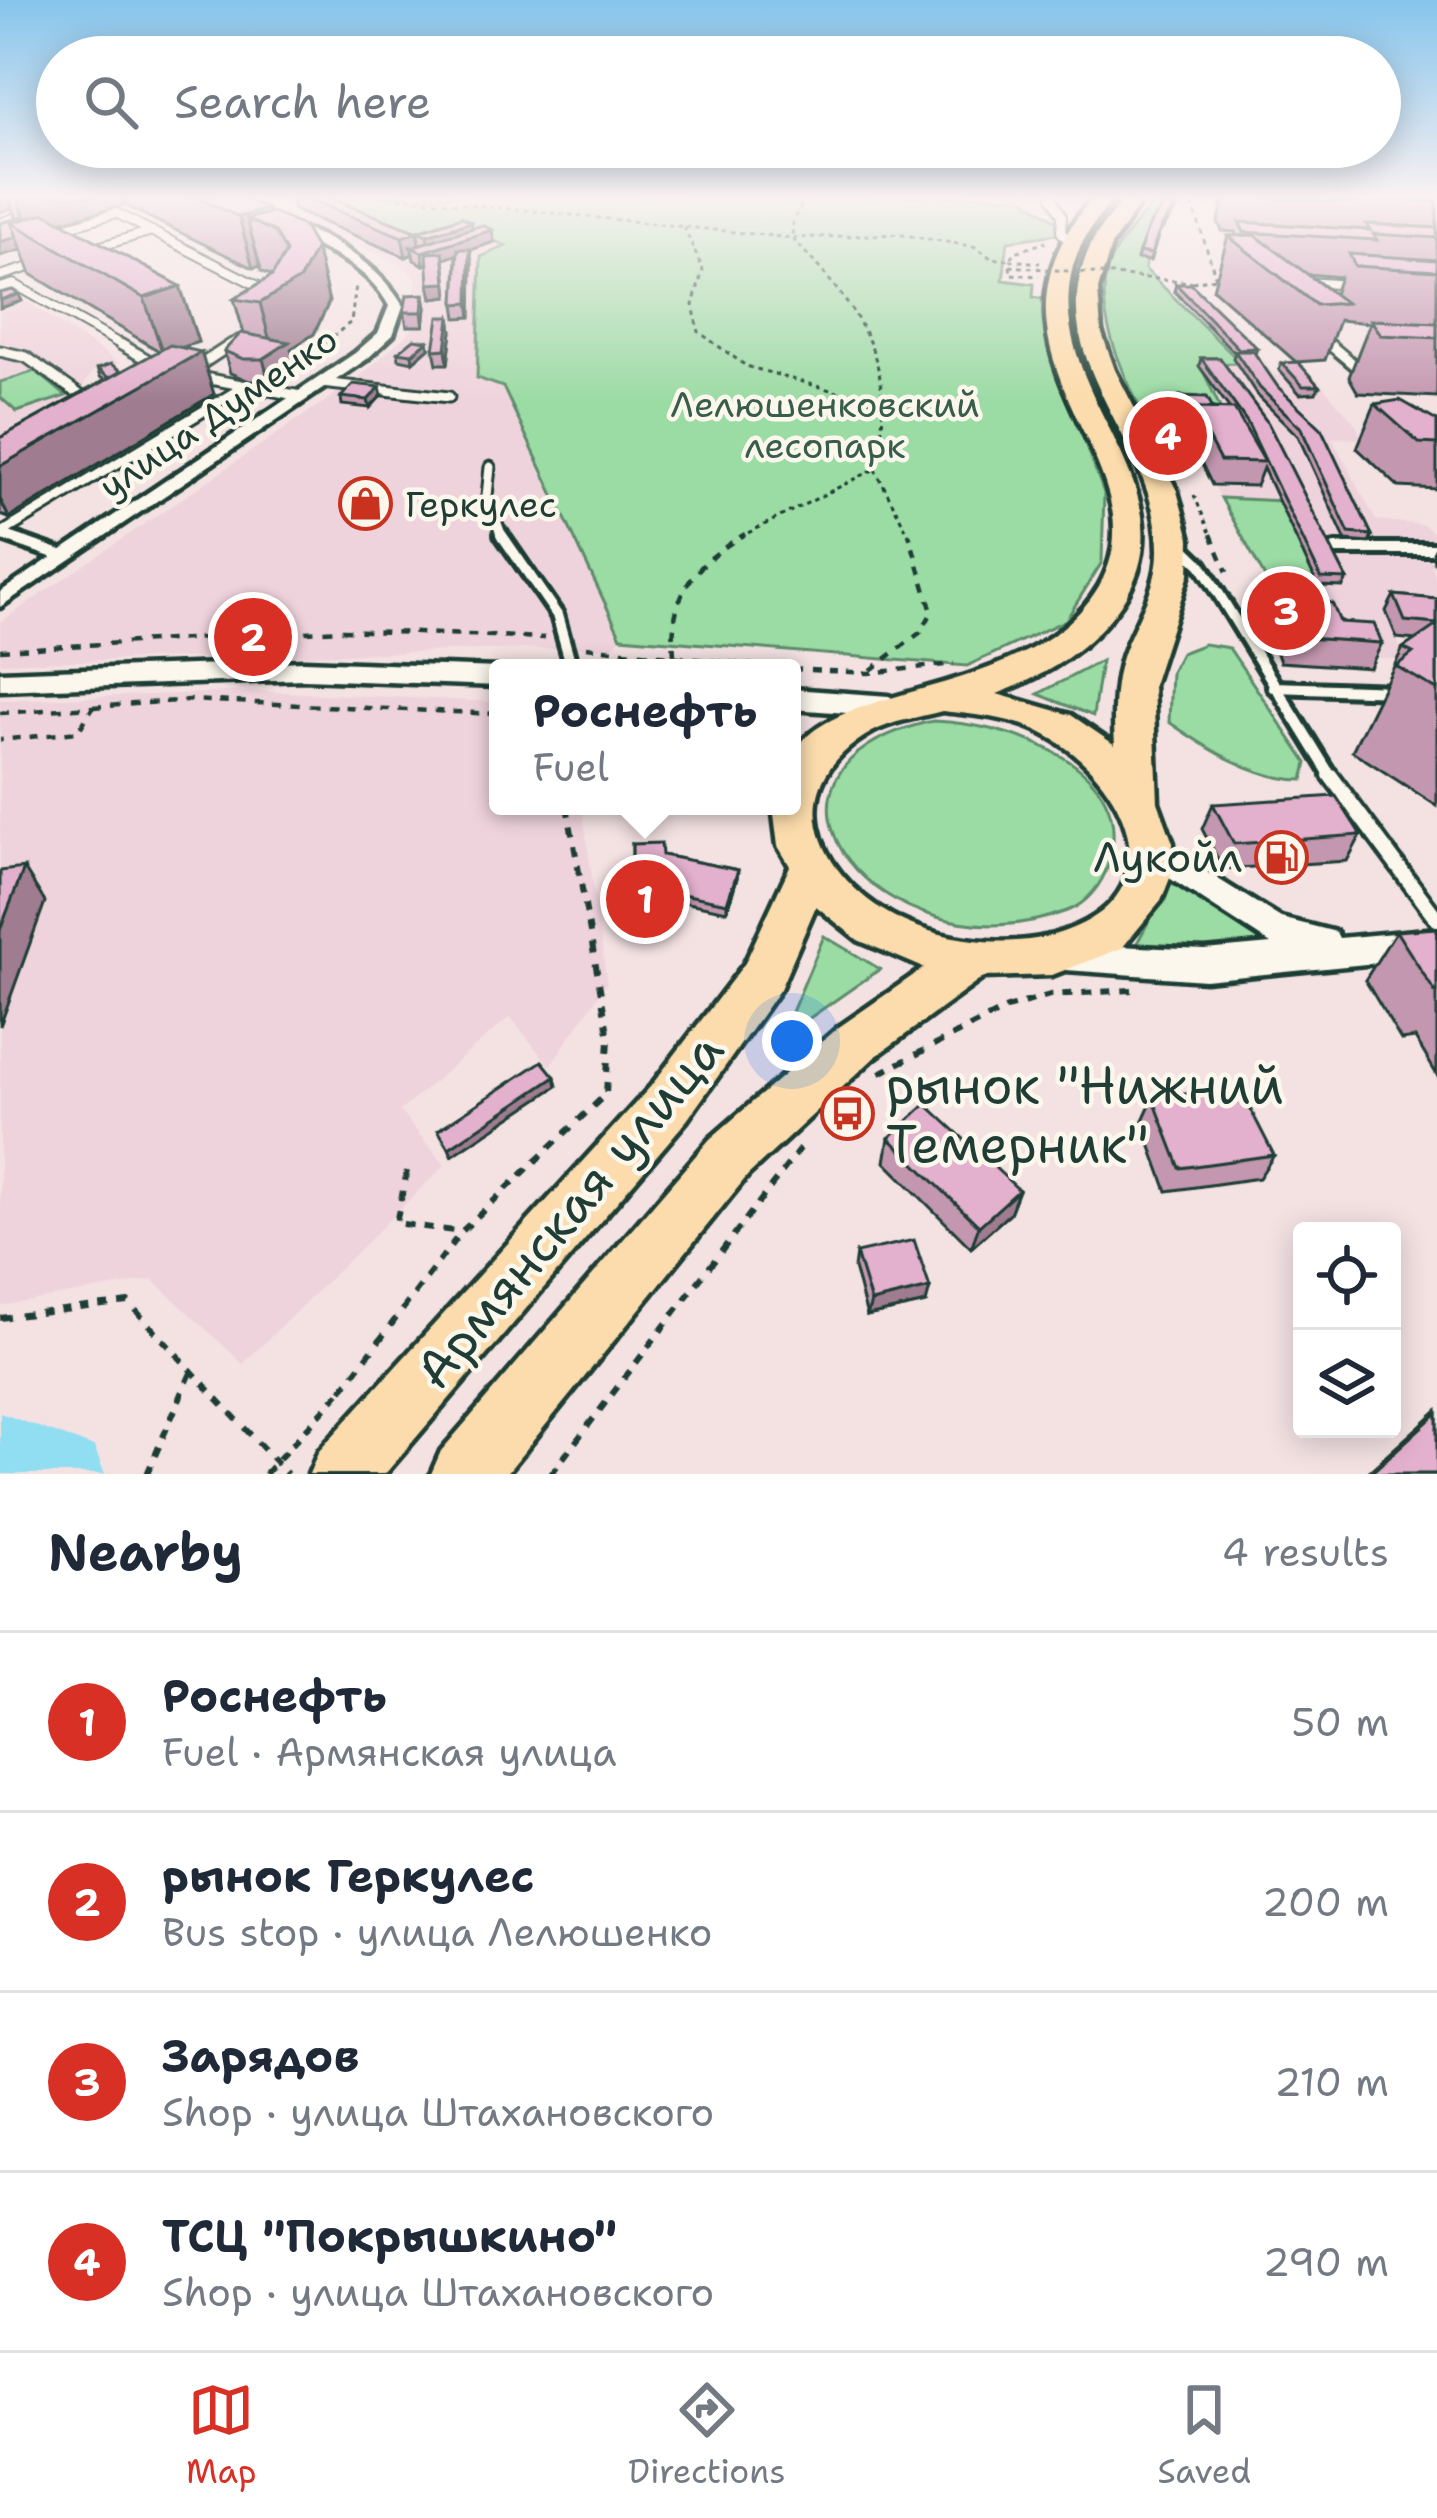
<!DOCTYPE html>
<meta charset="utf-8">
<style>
:root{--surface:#fff;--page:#f2f2f3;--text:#1f2937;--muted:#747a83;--line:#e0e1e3;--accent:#d93025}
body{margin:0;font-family:"Shantell Sans",sans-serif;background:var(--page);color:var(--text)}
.controls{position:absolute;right:36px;bottom:36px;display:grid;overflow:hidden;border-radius:12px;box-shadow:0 6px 30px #0003}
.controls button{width:108px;height:108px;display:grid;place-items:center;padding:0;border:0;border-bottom:3px solid var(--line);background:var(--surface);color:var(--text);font:60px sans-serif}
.you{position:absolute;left:792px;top:1041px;width:42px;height:42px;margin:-30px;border:9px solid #fff;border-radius:50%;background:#1a73e8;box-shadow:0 0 0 18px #1a73e833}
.badge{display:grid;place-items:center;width:78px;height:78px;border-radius:50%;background:var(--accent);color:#fff;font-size:39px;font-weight:700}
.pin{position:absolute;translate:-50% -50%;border:6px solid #fff;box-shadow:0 3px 12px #0006}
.popup{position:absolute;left:489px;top:659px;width:312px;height:156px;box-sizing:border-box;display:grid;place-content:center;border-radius:12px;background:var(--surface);filter:drop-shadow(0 3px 9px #0005);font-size:39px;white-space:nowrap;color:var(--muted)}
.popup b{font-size:45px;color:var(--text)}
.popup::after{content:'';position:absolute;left:50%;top:100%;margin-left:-24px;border:24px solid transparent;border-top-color:var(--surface)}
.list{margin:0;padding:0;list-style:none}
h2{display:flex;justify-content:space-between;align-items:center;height:156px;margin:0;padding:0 48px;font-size:51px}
h2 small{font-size:39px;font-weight:400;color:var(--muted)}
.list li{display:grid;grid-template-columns:78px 1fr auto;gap:36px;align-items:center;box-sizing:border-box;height:180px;padding:0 48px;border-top:3px solid var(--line)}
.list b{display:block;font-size:45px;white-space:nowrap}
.list p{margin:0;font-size:39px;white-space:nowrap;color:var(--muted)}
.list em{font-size:39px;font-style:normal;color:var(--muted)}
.icon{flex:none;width:66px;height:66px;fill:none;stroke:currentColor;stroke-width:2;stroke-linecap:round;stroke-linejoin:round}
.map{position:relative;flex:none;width:1437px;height:1474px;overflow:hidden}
.search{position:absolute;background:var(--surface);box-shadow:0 6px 30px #0003;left:36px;right:36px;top:36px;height:132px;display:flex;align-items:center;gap:30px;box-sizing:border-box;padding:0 42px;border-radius:66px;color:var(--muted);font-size:45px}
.sheet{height:876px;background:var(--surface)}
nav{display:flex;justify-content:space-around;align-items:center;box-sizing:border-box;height:168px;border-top:3px solid var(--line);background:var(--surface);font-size:33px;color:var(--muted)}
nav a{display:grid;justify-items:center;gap:6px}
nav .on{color:var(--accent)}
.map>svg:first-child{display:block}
</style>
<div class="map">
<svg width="1437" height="1474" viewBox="0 0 1437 1474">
<rect width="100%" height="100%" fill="#f4e2e3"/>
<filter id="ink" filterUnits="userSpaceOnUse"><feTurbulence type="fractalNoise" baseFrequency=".00833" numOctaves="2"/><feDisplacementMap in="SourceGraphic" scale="24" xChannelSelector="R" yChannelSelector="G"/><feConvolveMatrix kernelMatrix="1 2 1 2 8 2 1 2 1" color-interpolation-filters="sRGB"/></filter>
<g filter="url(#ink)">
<g fill="#efd3dc">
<path d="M311 196 459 225 508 247 478 377 503 387 621 637 613 647 0 663V622L356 380 415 327 416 278 399 264 269 209Z"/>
<path d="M28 302 119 363 92 372 75 400 0 442V311Z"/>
<path d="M1263 362 1274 375 1312 374 1354 422 1363 439 1332 438 1376 520 1424 525 1437 536V543L1428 546 1437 586V620L1417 638 1396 636 1405 660 1354 656 1321 634 1302 582 1316 583 1283 501 1221 498 1169 410 1222 414 1200 364Z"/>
<path d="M261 691 498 702V806H582L607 983 550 1066 510 1017 400 1111 445 1165 243 1364 153 1280 0 1306V700Z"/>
</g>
<g fill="#9bdba4" stroke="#5d8c6c" stroke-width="3">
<path d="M310 196H1020L1072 232 1008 241 1003 280 1034 284 1033 297 1043 299 1045 334 1104 493 1102 562 1066 620 967 666 621 637 503 387 477 378 481 257 506 246 460 225 420 238Z"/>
<path d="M1160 196H1187L1150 239 1145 269 1241 363 1200 364 1222 412 1140 409C1122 370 1097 318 1106 273 1112 246 1143 216 1160 196Z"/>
<path d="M36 371 66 396 17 412 0 397V382Z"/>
<path d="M1221 498 1283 501 1317 583 1269 585Z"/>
<path d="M1204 644 1229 648 1307 763 1303 780C1257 780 1206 748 1169 722L1171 672 1181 653Z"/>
<path d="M1101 661 1093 716 1038 694Z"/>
<path d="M933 721C1009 724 1141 764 1108 865 1102 884 1087 904 1067 911 880 980 715 768 933 721Z"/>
<path d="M1171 880 1300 954H1131Z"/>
<path d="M824 936 880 969 781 1038Z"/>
</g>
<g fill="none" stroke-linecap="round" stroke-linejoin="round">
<path fill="#91ddf1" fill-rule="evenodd" d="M0 1413 94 1447 105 1474H0Z"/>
<defs>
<g id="service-far3">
<path d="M1052 197 1062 216 1061 232 1070 242"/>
<path d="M0 223 32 211"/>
<path d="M60 229 116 213 272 293"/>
<path d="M91 249 152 231"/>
<path d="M0 276 43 263"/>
<path d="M1306 282 1352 285"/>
<path d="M0 288 14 284 125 347"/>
<path d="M1321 337 1333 347"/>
<path d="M227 347 239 339"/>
</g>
<g id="service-far2">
<path d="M120 344 157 365"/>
<path d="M1329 344 1365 374"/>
<path d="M0 351 26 357 84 398H93"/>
<path d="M191 371 232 344"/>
<path d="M199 377 301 396"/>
<path d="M321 383 449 397"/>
<path d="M490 467 487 496 502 537"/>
<path d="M0 534 245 386"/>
<path d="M0 534 8 537"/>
</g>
<g id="service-far1">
<path d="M0 534 63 556"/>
<path d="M501 534 557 615 572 668"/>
<path d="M1180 545 1201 565 1332 778"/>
<path d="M1335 549H1437"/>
<path d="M1273 687 1397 691"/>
</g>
<path id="service" d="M1330 775 1437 919"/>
<path id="minor" d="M280 225C324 227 382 268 403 306L393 335 367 359 0 607V592L355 353 378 333 389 306C366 263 323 249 280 231Z"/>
<g id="tertiary">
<path d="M304 661 498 668V686L304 679 0 690V672Z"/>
<path d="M792 689 889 696 904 706 889 716 792 709Z"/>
<path d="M1155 840 1281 918 1336 932 1339 938 1437 929V957L1205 980 1038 968 1033 958 1038 948 1051 943 1205 950 1271 944 1143 861 1138 852 1143 843Z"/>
</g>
<path id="primary" d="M1094 196H1115C1096 221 1077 243 1071 275 1047 398 1199 489 1121 604 1090 649 1047 675 997 694L1071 715 1115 745C1113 715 1113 683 1123 654 1135 620 1158 589 1158 551 1159 441 1039 362 1089 249 1097 230 1113 213 1125 196H1145L1111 246 1098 290 1101 331 1115 370 1177 491 1190 539 1189 574 1153 685 1158 802 1173 843 1172 873 1161 901 1122 948 1052 975 984 977 875 1057 748 1175 506 1474H431L441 1451 710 1139 839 1027 924 968 858 940 816 906 780 989 687 1120 385 1474H309L319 1451 651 1086 745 963 790 866 778 846 773 806H792C792 790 787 766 795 752 834 680 1031 701 1099 586 1171 462 954 356 1094 196ZM942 711C975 715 1010 717 1040 732 1121 771 1180 888 1068 930 1016 951 939 942 891 915 812 870 781 783 872 732 892 721 920 717 942 711Z"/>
</defs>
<use href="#service-far3" stroke="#1f3d34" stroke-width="12"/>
<use href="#service-far2" stroke="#1f3d34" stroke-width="15"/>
<use href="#service-far1" stroke="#1f3d34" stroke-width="20"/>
<use href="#service" stroke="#1f3d34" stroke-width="22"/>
<use href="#minor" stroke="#1f3d34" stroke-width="9"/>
<use href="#tertiary" stroke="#1f3d34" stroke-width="9"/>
<use href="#primary" stroke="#1f3d34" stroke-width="9"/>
<g stroke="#1f3d34" stroke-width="3" stroke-dasharray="4.5 4.5" stroke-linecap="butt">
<path d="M390 196 792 238 898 234 976 247 991 258 1010 260 1015 252 1046 242"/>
<path d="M1190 196 1216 278"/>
<path d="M684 227 703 270 693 305 699 332 746 366 887 406"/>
<path d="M1010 260 1040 263"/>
<path d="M1010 266 1011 274 1039 276"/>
<path d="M1192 282 1215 278"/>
<path d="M283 376 351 322 356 285"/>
<path d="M875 469 910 537"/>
<path d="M1194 495 1212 537"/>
<path d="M740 537 875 469C900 363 862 313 792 238L793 220 807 196"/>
</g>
<g stroke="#1f3d34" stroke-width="4.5" stroke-dasharray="9 9" stroke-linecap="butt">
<path d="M1211 534 1227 572"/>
<path d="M586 647 780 668"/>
<path d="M0 650 341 630 545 638"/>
<path d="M674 655C669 593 694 565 745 534"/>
<path d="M792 669 868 673 954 664"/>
<path d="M871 670 921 632 932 612 909 534"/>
<path d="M93 707 190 700 498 714"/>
<path d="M0 713 93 707 78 732 0 740"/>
</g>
<g stroke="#1f3d34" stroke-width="6" stroke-dasharray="10 10" stroke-linecap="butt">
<path d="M880 1073 1007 1008 1050 995 1132 990"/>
<path d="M407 1171 396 1223 461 1232"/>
<path d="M0 1318 128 1302 287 1474"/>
<path d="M342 1390 461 1232 606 1094 609 1038 567 806"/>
<path d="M147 1474 193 1368"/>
<path d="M551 1474 802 1146"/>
</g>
<use href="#service-far3" stroke="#fbf7ec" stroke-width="8"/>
<use href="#service-far2" stroke="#fbf7ec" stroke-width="9"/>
<use href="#service-far1" stroke="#fbf7ec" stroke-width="10"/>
<use href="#service" stroke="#fbf7ec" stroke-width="14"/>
<use href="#minor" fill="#fbf7ec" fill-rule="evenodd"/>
<use href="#tertiary" fill="#fbf7ec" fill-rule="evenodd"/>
<use href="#primary" fill="#fcdcac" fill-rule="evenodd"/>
<path stroke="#1f3d34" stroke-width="3" stroke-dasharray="4.5 4.5" stroke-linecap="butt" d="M1010 266 1192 282"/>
<path stroke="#1f3d34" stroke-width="6" stroke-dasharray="10 10" stroke-linecap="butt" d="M265 1474 342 1390"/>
</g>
<g fill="#c397b0" stroke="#1f3d34" stroke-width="3" fill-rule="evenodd">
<path d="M0 196H239L268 213 316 248 329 302 314 334 291 349 295 364 269 381H249L230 373 224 351 244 334 234 299 272 276 261 271 260 266 253 268 124 205 61 222 180 286 198 342 182 347 214 394 9 518 0 515V438L105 380 100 377 97 369 122 371 159 351 31 274 22 250 0 223 17 219 13 208Z"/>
<path d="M291 196H325L417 232 419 245 418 231 471 222 472 228 494 242 470 250 472 262 471 317 457 318 455 304 457 254 444 259 448 296 432 298 428 264 424 265 414 260 413 254 406 257 294 210Z"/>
<path d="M1211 196H1437V397L1358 393 1349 377 1370 323 1339 320 1325 360 1296 362 1213 289 1228 236H1235L1236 232 1222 231 1218 222 1225 197ZM1308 274 1340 277 1334 294Z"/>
<path d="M1181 203 1159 233 1150 261 1137 259 1139 252Z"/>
<path d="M1176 284 1257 348 1255 354 1372 535 1369 543 1346 541 1298 436 1257 395 1233 358 1235 353 1174 291Z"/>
<path d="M426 308 424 326H407L404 312Z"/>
<path d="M450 317 452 331 448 364H437L434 350Z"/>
<path d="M429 348 413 362 399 359 398 352Z"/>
<path d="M1201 358H1220L1347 579 1343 587 1318 586 1263 468 1256 486 1212 485 1176 411 1180 396 1213 408 1230 409 1199 366Z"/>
<path d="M1282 363 1319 386 1316 393 1300 394 1279 370Z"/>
<path d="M382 395 370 408 342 405 341 397Z"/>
<path d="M1375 404 1437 421V489L1399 487 1357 448Z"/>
<path d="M1437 545V565L1434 563 1433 552Z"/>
<path d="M1270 582 1382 643 1370 668 1280 662 1260 606Z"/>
<path d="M1394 595 1437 599V806L1352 751 1403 648 1416 640 1397 638 1386 611Z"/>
<path d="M1213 804 1361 835 1347 861 1223 869 1202 829Z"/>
<path d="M632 844 662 855 738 870 737 878 727 911 663 898 665 927 633 929Z"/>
<path d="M1437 928V1075L1415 1038 1401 1040 1365 980 1396 931Z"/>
<path d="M1153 1098 1274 1155 1259 1178 1167 1191 1142 1122Z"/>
<path d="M889 1138 1019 1190 1010 1213 971 1248 885 1162Z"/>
<path d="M856 1253 926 1303 867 1316 854 1268Z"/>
<path d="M1437 1410V1474H1366Z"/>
</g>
<g fill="#9f7b90" stroke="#1f3d34" stroke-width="3">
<path d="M0 196H8L13 208 0 212Z"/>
<path d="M17 196H121L124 205 30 230Z"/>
<path d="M1183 196 1181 203 1159 233 1150 261 1161 227Z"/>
<path d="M267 209 273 231 247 219 260 266 253 268 239 217Z"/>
<path d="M471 222 473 234 430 248 427 235Z"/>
<path d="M492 230 494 242 470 250 472 262 471 317 469 303 470 250 444 259 448 296 432 298 429 284 443 259 424 265 422 252Z"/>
<path d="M417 232 420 251 411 247 413 254 406 257 402 237Z"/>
<path d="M17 237 22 250 0 256V242Z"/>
<path d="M316 248 329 302 314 334 291 349 295 364 269 381 263 359 273 353 260 303Z"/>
<path d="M180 286 198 342 163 354 144 298Z"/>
<path d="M19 294 22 301 0 308V300Z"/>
<path d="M424 294 426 308 424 326 422 312Z"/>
<path d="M450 317 452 331 448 364 446 349Z"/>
<path d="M428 341 429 348 413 362 412 354Z"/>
<path d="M201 352 214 394 9 518 0 499V466Z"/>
<path d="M380 387 382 395 370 408 368 400Z"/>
<path d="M24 868 45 902 0 1026V930Z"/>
<path d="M738 870 737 878 727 911V903Z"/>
<path d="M555 1077 557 1086 452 1156 449 1148Z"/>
<path d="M1019 1190 1010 1213 971 1248 979 1226Z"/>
<path d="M930 1288 926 1303 867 1316 871 1302Z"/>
</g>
<g fill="#e3b0cd" stroke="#1f3d34" stroke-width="3">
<path d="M194 196H239L267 209 239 217Z"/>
<path d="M301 196H325L417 232 402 237Z"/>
<path d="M1171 196H1183L1161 227 1151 254 1139 252 1149 225Z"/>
<path d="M1241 196H1437V202L1353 197 1357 203Z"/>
<path d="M272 212 303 226 316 248 300 279 260 303 234 299 272 276 286 252 275 232 247 219Z"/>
<path d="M45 213 180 286 144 298 11 222Z"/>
<path d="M22 217 25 219 11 222 17 237 0 242V223Z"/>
<path d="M462 217 471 222 427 235 418 231Z"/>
<path d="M1239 222 1370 230 1366 224 1437 228V238L1373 234 1377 240 1244 232Z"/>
<path d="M482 225 492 230 422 252 411 247Z"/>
<path d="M1255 235 1346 303 1316 305 1228 236Z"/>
<path d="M458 249H470L469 303 455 304Z"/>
<path d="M443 252 446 283 429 284 427 253Z"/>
<path d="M1349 254 1437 260V271L1355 266Z"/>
<path d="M1176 284H1191L1257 348 1239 349Z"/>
<path d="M12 290 19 294 0 300V293Z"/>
<path d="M424 294 422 312H404L407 295Z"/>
<path d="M439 317H450L446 349 434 350Z"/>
<path d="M1371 320 1437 323V338L1381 335Z"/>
<path d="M241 333 289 342 263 359H243L224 351Z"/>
<path d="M414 339 428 341 412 354 398 352Z"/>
<path d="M170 345 201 352 0 466V438Z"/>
<path d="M1235 351H1253L1278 387 1321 428 1372 535 1349 533 1301 428 1260 388Z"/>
<path d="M1201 358H1220L1268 423 1347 579 1321 578 1247 422Z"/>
<path d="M1298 362 1319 386H1303L1282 363Z"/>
<path d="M111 364 121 371 109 378 97 369Z"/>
<path d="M353 384 380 387 368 400 341 397Z"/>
<path d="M1180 396 1207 397 1213 408H1192L1190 415Z"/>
<path d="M1400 400 1437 421V444L1419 443 1375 404Z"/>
<path d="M1192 408 1234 409 1265 462 1220 461Z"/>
<path d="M1270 582 1298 584 1305 601 1332 603 1340 622 1374 624 1382 643 1291 637Z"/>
<path d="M1394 595 1437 599V624L1405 621Z"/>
<path d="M1437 625V690L1396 666 1413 653 1403 648Z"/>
<path d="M1336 796 1361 835 1234 844 1213 804Z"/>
<path d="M661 843 662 855 738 870 727 903 663 890 664 919 633 921 632 844Z"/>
<path d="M24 868 0 930V871Z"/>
<path d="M1437 928V992H1435L1396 931Z"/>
<path d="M542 1061 555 1077 449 1148 438 1130Z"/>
<path d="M1239 1087 1274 1155 1180 1168 1153 1098Z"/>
<path d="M926 1104 1019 1190 979 1226 889 1138Z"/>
<path d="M914 1240 930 1288 871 1302 856 1253Z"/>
<path d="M1437 1413V1474H1370Z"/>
</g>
</g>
<linearGradient id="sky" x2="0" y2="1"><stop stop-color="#85c4ec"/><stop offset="0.49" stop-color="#faf2f2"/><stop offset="1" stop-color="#faf2f2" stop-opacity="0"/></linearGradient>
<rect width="1437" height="402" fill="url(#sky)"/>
<defs>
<symbol id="shop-ring" viewBox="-11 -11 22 22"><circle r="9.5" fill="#fbf7ec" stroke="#c8321e" stroke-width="1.5"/><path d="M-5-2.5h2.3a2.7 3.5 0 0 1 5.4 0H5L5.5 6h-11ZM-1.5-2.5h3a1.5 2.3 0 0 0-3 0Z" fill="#c8321e"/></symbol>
<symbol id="fuel-ring" viewBox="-11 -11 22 22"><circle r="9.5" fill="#fbf7ec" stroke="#c8321e" stroke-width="1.5"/><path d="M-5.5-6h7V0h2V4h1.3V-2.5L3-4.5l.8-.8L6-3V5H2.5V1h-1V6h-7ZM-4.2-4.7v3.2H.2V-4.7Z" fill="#c8321e"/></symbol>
<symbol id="bus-ring" viewBox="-11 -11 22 22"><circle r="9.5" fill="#fbf7ec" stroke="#c8321e" stroke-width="1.5"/><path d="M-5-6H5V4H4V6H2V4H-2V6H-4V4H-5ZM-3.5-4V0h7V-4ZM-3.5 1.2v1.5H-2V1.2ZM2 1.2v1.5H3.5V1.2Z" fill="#c8321e"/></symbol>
</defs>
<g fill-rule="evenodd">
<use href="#shop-ring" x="336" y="474" width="59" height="59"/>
<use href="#fuel-ring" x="1252" y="828" width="59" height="59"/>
<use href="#bus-ring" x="818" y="1084" width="59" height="59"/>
</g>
<g text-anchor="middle" stroke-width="9" stroke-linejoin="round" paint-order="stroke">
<g font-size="36" fill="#385d4a" stroke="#fbf7ec">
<text x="825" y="417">Лелюшенковский<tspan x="825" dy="41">лесопарк</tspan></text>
</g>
<g font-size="36" fill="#1f3d34" stroke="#fbf7ec">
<text transform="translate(218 412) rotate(-34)" y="13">улица Думенко</text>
</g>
<g font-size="36" fill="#1f3d34" stroke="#fbf7ec" text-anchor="start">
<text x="405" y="517">Геркулес</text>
</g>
<g font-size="42" fill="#1f3d34" stroke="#fbf7ec" text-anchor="end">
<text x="1242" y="872">Лукойл</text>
</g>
<g font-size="51" fill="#1f3d34" stroke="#fbf7ec" text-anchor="start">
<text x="886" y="1103">рынок "Нижний<tspan x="886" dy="59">Темерник"</tspan></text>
</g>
<g font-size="51" fill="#1f3d34" stroke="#fbf7ec">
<text transform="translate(569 1210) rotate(-50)" y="18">Армянская улица</text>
</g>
</g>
</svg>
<div class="controls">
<button><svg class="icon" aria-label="locate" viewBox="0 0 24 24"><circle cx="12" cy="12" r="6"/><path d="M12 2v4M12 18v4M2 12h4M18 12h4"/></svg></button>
<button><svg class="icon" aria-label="layers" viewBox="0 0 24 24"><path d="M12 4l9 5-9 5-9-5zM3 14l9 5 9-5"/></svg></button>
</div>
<div class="you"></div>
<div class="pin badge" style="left:645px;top:899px">1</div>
<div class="popup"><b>Роснефть</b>Fuel</div>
<div class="pin badge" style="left:253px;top:637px">2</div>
<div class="pin badge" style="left:1286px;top:611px">3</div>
<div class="pin badge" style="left:1168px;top:436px">4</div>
<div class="search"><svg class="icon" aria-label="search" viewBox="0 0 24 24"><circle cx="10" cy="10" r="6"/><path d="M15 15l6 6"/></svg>Search here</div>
</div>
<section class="sheet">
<h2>Nearby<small>4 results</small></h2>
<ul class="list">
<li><span class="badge">1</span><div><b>Роснефть</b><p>Fuel · Армянская улица</p></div><em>50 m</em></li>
<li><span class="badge">2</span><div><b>рынок Геркулес</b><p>Bus stop · улица Лелюшенко</p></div><em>200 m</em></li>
<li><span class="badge">3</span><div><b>Зарядов</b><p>Shop · улица Штахановского</p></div><em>210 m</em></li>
<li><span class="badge">4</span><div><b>ТСЦ &quot;Покрышкино&quot;</b><p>Shop · улица Штахановского</p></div><em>290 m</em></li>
</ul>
</section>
<nav>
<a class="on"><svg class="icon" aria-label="map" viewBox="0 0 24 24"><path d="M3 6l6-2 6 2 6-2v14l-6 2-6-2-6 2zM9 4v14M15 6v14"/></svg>Map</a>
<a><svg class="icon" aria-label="directions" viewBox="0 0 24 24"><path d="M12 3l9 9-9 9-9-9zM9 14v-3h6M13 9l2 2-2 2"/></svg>Directions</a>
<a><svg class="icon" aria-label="saved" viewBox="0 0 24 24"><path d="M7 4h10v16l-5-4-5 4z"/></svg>Saved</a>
</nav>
